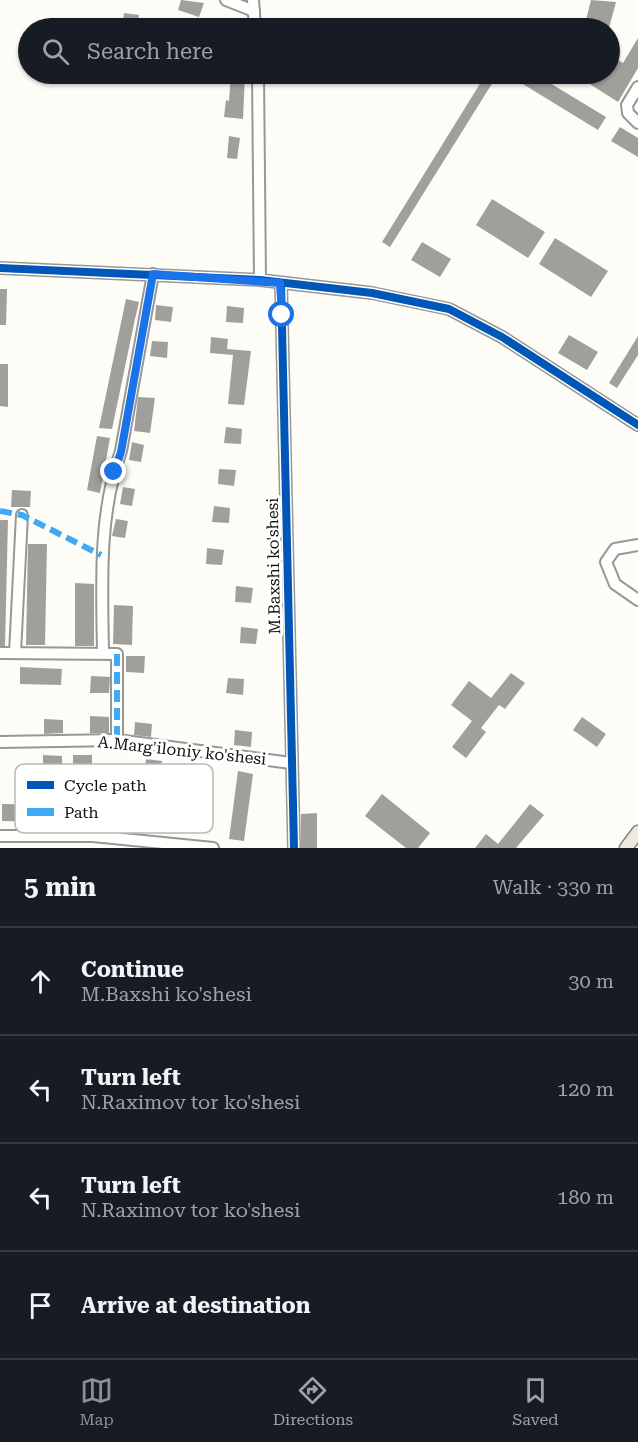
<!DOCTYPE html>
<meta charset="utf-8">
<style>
:root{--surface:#171b24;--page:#242831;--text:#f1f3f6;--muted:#9ea1a6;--line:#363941;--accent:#8c9099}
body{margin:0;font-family:"Roboto Serif",serif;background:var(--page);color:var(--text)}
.stop{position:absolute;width:18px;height:18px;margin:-14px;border:4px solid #1a73e8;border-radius:50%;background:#fff}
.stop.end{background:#1a73e8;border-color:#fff;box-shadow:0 2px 6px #0008}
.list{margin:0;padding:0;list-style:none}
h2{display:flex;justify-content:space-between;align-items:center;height:78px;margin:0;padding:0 24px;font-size:26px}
h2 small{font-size:20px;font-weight:400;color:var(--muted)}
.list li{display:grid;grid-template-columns:39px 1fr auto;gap:18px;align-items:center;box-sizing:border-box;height:108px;padding:0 24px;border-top:2px solid var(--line)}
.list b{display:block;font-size:22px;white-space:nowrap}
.list p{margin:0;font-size:20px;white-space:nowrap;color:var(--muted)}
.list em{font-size:20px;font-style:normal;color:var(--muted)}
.icon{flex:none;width:33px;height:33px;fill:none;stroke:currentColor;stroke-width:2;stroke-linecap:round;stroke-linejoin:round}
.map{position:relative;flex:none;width:638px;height:848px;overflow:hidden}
.search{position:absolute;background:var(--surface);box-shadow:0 2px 4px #0004;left:18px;right:18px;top:18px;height:66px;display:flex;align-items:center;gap:15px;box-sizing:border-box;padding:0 21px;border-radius:33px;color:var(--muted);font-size:22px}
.sheet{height:510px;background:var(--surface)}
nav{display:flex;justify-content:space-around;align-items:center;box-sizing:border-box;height:84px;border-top:2px solid var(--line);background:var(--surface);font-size:16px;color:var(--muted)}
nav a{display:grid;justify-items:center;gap:3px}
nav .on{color:var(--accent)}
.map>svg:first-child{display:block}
</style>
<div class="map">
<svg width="638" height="848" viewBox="0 0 638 848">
<rect width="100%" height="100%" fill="#fdfcf7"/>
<g fill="#a19f9c">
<path d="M181 0 204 3 199 17 178 10Z"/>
<path d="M591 0 616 2 609 28 585 24Z"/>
<path d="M124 13 139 15 137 28H122Z"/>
<path d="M638 38V68L618 102 574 74H609V54L623 63Z"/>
<path d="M231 74H245L243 119 224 117 226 100 229 101Z"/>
<path d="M486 74H498L390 247 382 242Z"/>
<path d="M516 74H535L606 117 598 130 513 78Z"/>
<path d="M620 127 638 138V157L611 141Z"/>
<path d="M229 136 240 138 237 159 227 158Z"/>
<path d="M492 199 545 232 528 258 476 225Z"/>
<path d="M555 238 608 271 591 297 539 264Z"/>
<path d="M422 242 451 259 440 277 411 260Z"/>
<path d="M0 289H7L6 325H0Z"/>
<path d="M126 299 139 302 135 319 112 429 99 428Z"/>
<path d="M156 305 173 307 171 322 155 320Z"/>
<path d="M227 306 244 308 243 323 226 322Z"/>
<path d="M569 335 598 352 587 370 558 353Z"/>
<path d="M638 336V355L617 388 609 383Z"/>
<path d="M211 337 228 339 227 349 251 351 244 405 228 404 233 355 210 353Z"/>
<path d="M152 341 168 342 167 358 150 356Z"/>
<path d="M0 364H8V407L0 406Z"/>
<path d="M138 397 155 398 150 433 134 431Z"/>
<path d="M226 427 242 429 241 444 224 443Z"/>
<path d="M97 436 110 438 100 493 87 490Z"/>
<path d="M132 442 144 445 141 462 129 460Z"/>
<path d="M219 469 236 470 234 486 218 484Z"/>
<path d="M123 487 135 489 132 506 120 504Z"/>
<path d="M12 490 31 491 30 507H11Z"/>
<path d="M214 506 230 508 229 523 212 522Z"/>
<path d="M116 519 128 521 125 538 112 536Z"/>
<path d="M0 520H8L5 646H0Z"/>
<path d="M28 544H47L45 645H26Z"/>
<path d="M207 548 224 550 222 565 206 564Z"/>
<path d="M75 583 94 584V646H75Z"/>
<path d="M236 586 253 588 251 603 235 602Z"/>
<path d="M114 605 133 606 132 645 113 644Z"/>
<path d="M241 627 258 629 256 644 240 643Z"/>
<path d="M126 656H145L144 673 126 672Z"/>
<path d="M20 667 62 669 61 685 20 684Z"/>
<path d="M511 673 525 683 505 709 499 705 481 728 486 732 466 758 452 747 472 721 451 705 469 681 491 698Z"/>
<path d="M91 676 110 677 109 693H90Z"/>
<path d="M228 678 244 679 243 695 226 693Z"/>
<path d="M90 716 109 717V733H90Z"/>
<path d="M582 717 606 734 597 747 573 730Z"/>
<path d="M44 719 63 720V733L44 734Z"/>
<path d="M135 722 152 724 151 737 134 735Z"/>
<path d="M235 730 252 732 251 747 234 745Z"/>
<path d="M43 755 62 756V772H43Z"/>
<path d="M73 755H92V772L73 771Z"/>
<path d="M146 759 162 761 161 776 144 775Z"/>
<path d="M180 764 196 766 195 781 178 780Z"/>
<path d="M238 771 253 774 244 841 229 839Z"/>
<path d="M382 794 430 833 418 848H406L365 816Z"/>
<path d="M2 804 132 807 185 814 182 831 137 824 2 821Z"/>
<path d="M530 804 544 815 516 848H475L486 834 498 844Z"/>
<path d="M317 813V848H301V814Z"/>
</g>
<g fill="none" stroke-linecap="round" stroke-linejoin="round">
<defs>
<g id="minor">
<path d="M226 0 254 11"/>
<path d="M253 0 255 28"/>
<path d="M258 74 260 280"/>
<path d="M638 87 627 105 628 113 638 123"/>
<path d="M0 268 260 280 372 293 449 309 502 337 638 425"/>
<path d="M281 283 294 848"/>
<path d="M638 545 615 549 606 562 615 584 638 600"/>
<path d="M103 652C102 585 98 516 121 451L153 274"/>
<path d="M0 653 117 654V740"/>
<path d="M15 653 22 515"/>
<path d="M0 742 117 740 291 763"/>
<path d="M0 836H93L213 848"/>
</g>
<path id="major" d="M626 848 638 832"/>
</defs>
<use href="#minor" stroke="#979795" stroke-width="14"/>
<use href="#major" stroke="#858482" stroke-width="15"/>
<use href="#minor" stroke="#fffffe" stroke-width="10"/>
<use href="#major" stroke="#ede9dc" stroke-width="12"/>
<g stroke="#3fa9f5" stroke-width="6" stroke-dasharray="12 6" stroke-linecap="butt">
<path d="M0 511 22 515 101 555"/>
<path d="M117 654V740"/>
</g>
<defs>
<g id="cycleway">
<path d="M0 268 260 280 372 293 449 309 502 337 638 425"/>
<path d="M281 283 294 848"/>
</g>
</defs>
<use href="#cycleway" stroke="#fff" stroke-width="11"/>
<use href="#cycleway" stroke="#0057b8" stroke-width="8"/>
</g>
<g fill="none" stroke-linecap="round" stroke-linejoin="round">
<path stroke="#1a73e8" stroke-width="8" d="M114 472 121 452 153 274 280 283 282 315"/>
</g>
<g text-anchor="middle" stroke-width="6" stroke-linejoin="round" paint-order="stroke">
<g font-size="16" fill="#111" stroke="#fff">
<text transform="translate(273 566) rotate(-91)" y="6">M.Baxshi ko'shesi</text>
<text transform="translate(182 750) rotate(6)" y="6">A.Marg'iloniy ko'shesi</text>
</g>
</g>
<rect x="15" y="764" width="198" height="69" rx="9" fill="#fff" stroke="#b8b8b8" stroke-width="1.5"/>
<rect x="27" y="781" width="27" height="8" fill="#0057b8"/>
<rect x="27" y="808" width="27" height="8" fill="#3fa9f5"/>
<g font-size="16" fill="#111">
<text x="64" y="791">Cycle path</text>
<text x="64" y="818">Path</text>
</g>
</svg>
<div class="stop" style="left:282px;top:315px"></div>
<div class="stop end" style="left:114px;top:472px"></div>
<div class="search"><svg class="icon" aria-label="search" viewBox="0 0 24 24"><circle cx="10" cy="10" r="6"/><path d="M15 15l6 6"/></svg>Search here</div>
</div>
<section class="sheet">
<h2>5 min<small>Walk · 330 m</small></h2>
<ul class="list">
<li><svg class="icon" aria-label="ahead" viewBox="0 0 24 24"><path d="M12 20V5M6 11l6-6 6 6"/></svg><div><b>Continue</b><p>M.Baxshi ko'shesi</p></div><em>30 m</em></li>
<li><svg class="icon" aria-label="left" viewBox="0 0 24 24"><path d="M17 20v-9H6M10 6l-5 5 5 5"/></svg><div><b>Turn left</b><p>N.Raximov tor ko'shesi</p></div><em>120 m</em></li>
<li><svg class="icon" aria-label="left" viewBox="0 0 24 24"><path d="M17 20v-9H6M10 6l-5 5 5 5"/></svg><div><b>Turn left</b><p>N.Raximov tor ko'shesi</p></div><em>180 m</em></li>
<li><svg class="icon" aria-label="arrive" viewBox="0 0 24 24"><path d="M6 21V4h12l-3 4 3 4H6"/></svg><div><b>Arrive at destination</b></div></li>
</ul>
</section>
<nav>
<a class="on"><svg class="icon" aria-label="map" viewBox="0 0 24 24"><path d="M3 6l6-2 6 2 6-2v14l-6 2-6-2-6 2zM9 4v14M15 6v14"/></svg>Map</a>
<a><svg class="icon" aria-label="directions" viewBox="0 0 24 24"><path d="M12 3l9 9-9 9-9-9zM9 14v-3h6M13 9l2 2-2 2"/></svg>Directions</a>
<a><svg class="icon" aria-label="saved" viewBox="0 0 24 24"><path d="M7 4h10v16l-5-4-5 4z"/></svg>Saved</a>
</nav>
